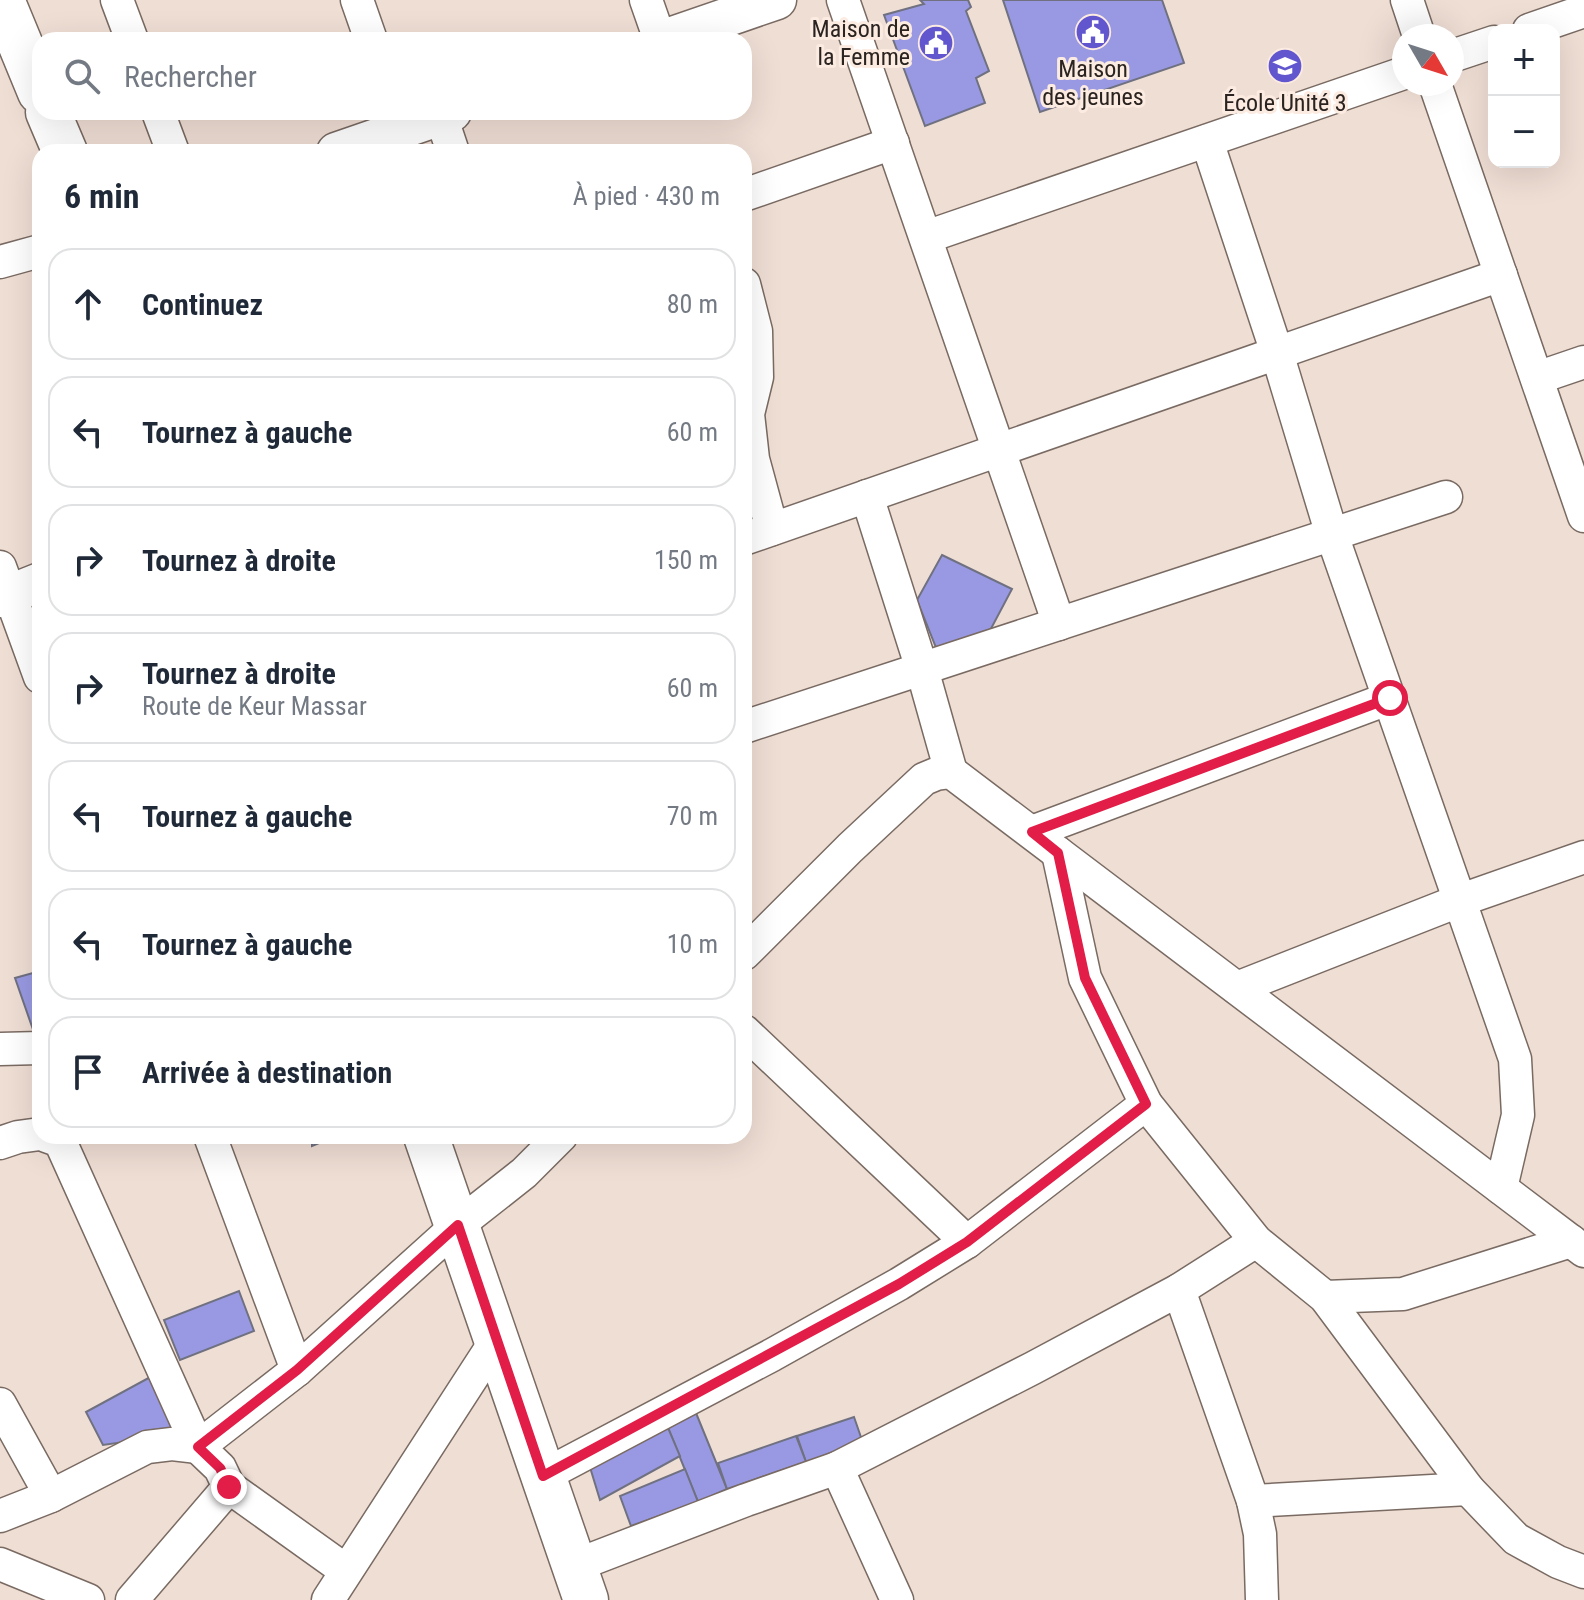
<!DOCTYPE html>
<html lang="fr">
<meta charset="utf-8">
<style>
:root{--surface:#fff;--page:#f6f6f7;--text:#1f2937;--muted:#747a83;--line:#e0e1e3}
body{margin:0;font-family:"Roboto Condensed",sans-serif;background:var(--page);color:var(--text)}
.controls{position:absolute;right:24px;top:24px;display:grid;overflow:hidden;border-radius:16px;box-shadow:0 8px 32px #0002}
.controls button{width:72px;height:72px;display:grid;place-items:center;padding:0;border:0;border-bottom:2px solid var(--line);background:var(--surface);color:var(--text);font:40px sans-serif}
.compass{position:absolute;left:1392px;top:24px;width:72px;height:72px;border-radius:50%;background:var(--surface);box-shadow:0 8px 32px #0002;rotate:129deg}
.stop{position:absolute;width:24px;height:24px;margin:-18px;border:6px solid #e11d48;border-radius:50%;background:#fff}
.stop.end{background:#e11d48;border-color:#fff;box-shadow:0 2px 8px #0008}
.list{margin:0;padding:0;list-style:none}
h2{display:flex;justify-content:space-between;align-items:center;height:104px;margin:0;padding:0 32px;font-size:34px}
h2 small{font-size:26px;font-weight:400;color:var(--muted)}
.list li{display:grid;grid-template-columns:52px 1fr auto;gap:24px;align-items:center;box-sizing:border-box;height:112px;margin:0 16px 16px;padding:0 16px;border:2px solid var(--line);border-radius:24px}
.list b{display:block;font-size:30px;white-space:nowrap}
.list p{margin:0;font-size:26px;white-space:nowrap;color:var(--muted)}
.list em{font-size:26px;font-style:normal;color:var(--muted)}
.icon{flex:none;width:44px;height:44px;fill:none;stroke:currentColor;stroke-width:2;stroke-linecap:round;stroke-linejoin:round}
.map{position:relative;flex:none;width:1584px;height:1600px;overflow:hidden}
.search{position:absolute;background:var(--surface);box-shadow:0 8px 32px #0002;left:32px;top:32px;width:720px;height:88px;display:flex;align-items:center;gap:20px;box-sizing:border-box;padding:0 28px;border-radius:24px;color:var(--muted);font-size:30px}
.panel{position:absolute;background:var(--surface);box-shadow:0 8px 32px #0002;left:32px;top:144px;width:720px;height:1000px;border-radius:24px}
.map>svg:first-child{display:block}
</style>
<div class="map">
<svg width="1584" height="1600" viewBox="0 0 1584 1600">
<rect width="100%" height="100%" fill="#efded4"/>
<g fill="#9999e3" stroke="#707180" stroke-width="2">
<path d="M920 0H968L971 7 966 11 989 71 976 78 985 103 925 126 884 15 924 4Z"/>
<path d="M1003 0H1162L1184 63 1040 112Z"/>
<path d="M942 555 1012 589 985 640 939 655 917 600Z"/>
<path d="M40 971V1040L37 1041 15 978Z"/>
<path d="M312 1136H336L312 1146Z"/>
<path d="M239 1291 254 1331 180 1360 164 1320Z"/>
<path d="M154 1375 174 1435 103 1445 86 1412Z"/>
<path d="M696 1413 727 1489 698 1502 666 1423Z"/>
<path d="M854 1417 863 1443 806 1462 797 1436Z"/>
<path d="M666 1423 680 1456 600 1500 589 1464Z"/>
<path d="M796 1436 806 1462 727 1489 718 1463Z"/>
<path d="M685 1469 698 1502 631 1526 620 1496Z"/>
</g>
<g fill="none" stroke-linecap="round" stroke-linejoin="round">
<defs>
<g id="minor">
<path d="M117 0 132 40"/>
<path d="M357 0 371 40"/>
<path d="M646 0 660 40"/>
<path d="M843 0 1059 624"/>
<path d="M1407 0 1419 36"/>
<path d="M1529 30 1584 11"/>
<path d="M1452 56 1494 42"/>
<path d="M1435 84 1584 516"/>
<path d="M158 112 173 152"/>
<path d="M441 116 453 152"/>
<path d="M1207 141 1277 353 1332 535 1515 1059 1518 1115 1501 1188"/>
<path d="M744 195 893 143"/>
<path d="M926 237 1404 73"/>
<path d="M0 262 40 251"/>
<path d="M744 284 756 331 757 377 748 414 753 459 772 529"/>
<path d="M1537 378 1584 362"/>
<path d="M867 496 922 669 951 772"/>
<path d="M744 539 1501 275"/>
<path d="M0 567 40 677"/>
<path d="M744 727 1446 497"/>
<path d="M1032 832 1390 698"/>
<path d="M1058 853 1085 978 1146 1104 1256 1241 1325 1297 1468 1489 1516 1539 1558 1562 1584 1572"/>
<path d="M744 954 850 848 924 779 936 774 951 772 1584 1251"/>
<path d="M1237 988 1461 900 1584 857"/>
<path d="M744 1031 967 1242"/>
<path d="M0 1049 40 1048"/>
<path d="M46 1136 60 1141 198 1447 220 1468 229 1487 132 1600"/>
<path d="M210 1136 297 1370"/>
<path d="M0 1143 18 1137 40 1134"/>
<path d="M1179 1290 1253 1501 1260 1534 1262 1600"/>
<path d="M1325 1297 1403 1294 1571 1241"/>
<path d="M0 1404 51 1496"/>
<path d="M837 1468 897 1600"/>
<path d="M543 1476 772 1355 899 1284 967 1242 1146 1104"/>
<path d="M229 1487 345 1570"/>
<path d="M1253 1501 1468 1489"/>
<path d="M0 1516 51 1496 147 1447 172 1444 198 1447 297 1370 458 1225 524 1173 561 1136"/>
<path d="M0 1564 88 1600"/>
<path d="M574 1566 746 1500 837 1468 1033 1368 1179 1290 1256 1241"/>
<path d="M328 1600 497 1339"/>
</g>
<g id="tertiary">
<path d="M661 40 777 0"/>
<path d="M336 152 452 112"/>
<path d="M0 598 40 582"/>
</g>
<g id="primary">
<path d="M2 0 40 92"/>
<path d="M48 112 65 152"/>
<path d="M426 1136 586 1600"/>
</g>
</defs>
<use href="#minor" stroke="#796a62" stroke-width="35"/>
<use href="#tertiary" stroke="#796a62" stroke-width="41"/>
<use href="#primary" stroke="#796a62" stroke-width="47"/>
<use href="#minor" stroke="#fff" stroke-width="32"/>
<use href="#tertiary" stroke="#fff" stroke-width="38"/>
<use href="#primary" stroke="#fff" stroke-width="44"/>
</g>
<g fill="none" stroke-linecap="round" stroke-linejoin="round">
<path stroke="#e11d48" stroke-width="10" d="M229 1487 220 1468 198 1447 297 1370 458 1225 543 1476 899 1284 967 1242 1146 1104 1085 978 1058 853 1032 832 1390 698"/>
</g>
<defs>
<symbol id="civic-disc" viewBox="-11 -11 22 22"><circle r="9.5" fill="#6256cf" stroke="#fcebe1"/><path d="M-.6-6.5H3V-4.5H.6V-3L4-1V1h2V6H-6V1h2V-1L-.6-3ZM-1.2 2.5V6h2.4V2.5Z" fill="#fff"/></symbol>
<symbol id="school-disc" viewBox="-11 -11 22 22"><circle r="9.5" fill="#6256cf" stroke="#fcebe1"/><path d="M0-5L7-2L0 1L-7-2ZM-4 1L0 2.5L4 1V4Q0 6-4 4Z" fill="#fff"/></symbol>
</defs>
<g fill-rule="evenodd">
<use href="#civic-disc" x="1073" y="12" width="40" height="40"/>
<use href="#civic-disc" x="916" y="23" width="40" height="40"/>
<use href="#school-disc" x="1265" y="46" width="40" height="40"/>
</g>
<g text-anchor="middle" stroke-width="6" stroke-linejoin="round" paint-order="stroke">
<g font-size="24" fill="#2a2320" stroke="#fcebe1">
<text x="910" y="37" text-anchor="end">Maison de<tspan x="910" dy="28">la Femme</tspan></text>
<text x="1093" y="77">Maison<tspan x="1093" dy="28">des jeunes</tspan></text>
<text x="1285" y="111">École Unité 3</text>
</g>
</g>
</svg>
<div class="controls">
<button>+</button>
<button>−</button>
</div>
<svg class="compass" viewBox="-18 -18 36 36"><path d="M0-13l5 13h-10z" fill="#e53935"/><path d="M0 13l5-13h-10z" fill="#747a83"/></svg>
<div class="stop" style="left:1390px;top:698px"></div>
<div class="stop end" style="left:229px;top:1487px"></div>
<div class="search"><svg class="icon" aria-label="search" viewBox="0 0 24 24"><circle cx="10" cy="10" r="6"/><path d="M15 15l6 6"/></svg>Rechercher</div>
<section class="panel">
<h2>6 min<small>À pied · 430 m</small></h2>
<ul class="list">
<li><svg class="icon" aria-label="ahead" viewBox="0 0 24 24"><path d="M12 20V5M6 11l6-6 6 6"/></svg><div><b>Continuez</b></div><em>80 m</em></li>
<li><svg class="icon" aria-label="left" viewBox="0 0 24 24"><path d="M17 20v-9H6M10 6l-5 5 5 5"/></svg><div><b>Tournez à gauche</b></div><em>60 m</em></li>
<li><svg class="icon" aria-label="right" viewBox="0 0 24 24"><path d="M7 20v-9h11M14 6l5 5-5 5"/></svg><div><b>Tournez à droite</b></div><em>150 m</em></li>
<li><svg class="icon" aria-label="right" viewBox="0 0 24 24"><path d="M7 20v-9h11M14 6l5 5-5 5"/></svg><div><b>Tournez à droite</b><p>Route de Keur Massar</p></div><em>60 m</em></li>
<li><svg class="icon" aria-label="left" viewBox="0 0 24 24"><path d="M17 20v-9H6M10 6l-5 5 5 5"/></svg><div><b>Tournez à gauche</b></div><em>70 m</em></li>
<li><svg class="icon" aria-label="left" viewBox="0 0 24 24"><path d="M17 20v-9H6M10 6l-5 5 5 5"/></svg><div><b>Tournez à gauche</b></div><em>10 m</em></li>
<li><svg class="icon" aria-label="arrive" viewBox="0 0 24 24"><path d="M6 21V4h12l-3 4 3 4H6"/></svg><div><b>Arrivée à destination</b></div></li>
</ul>
</section>
</div>
